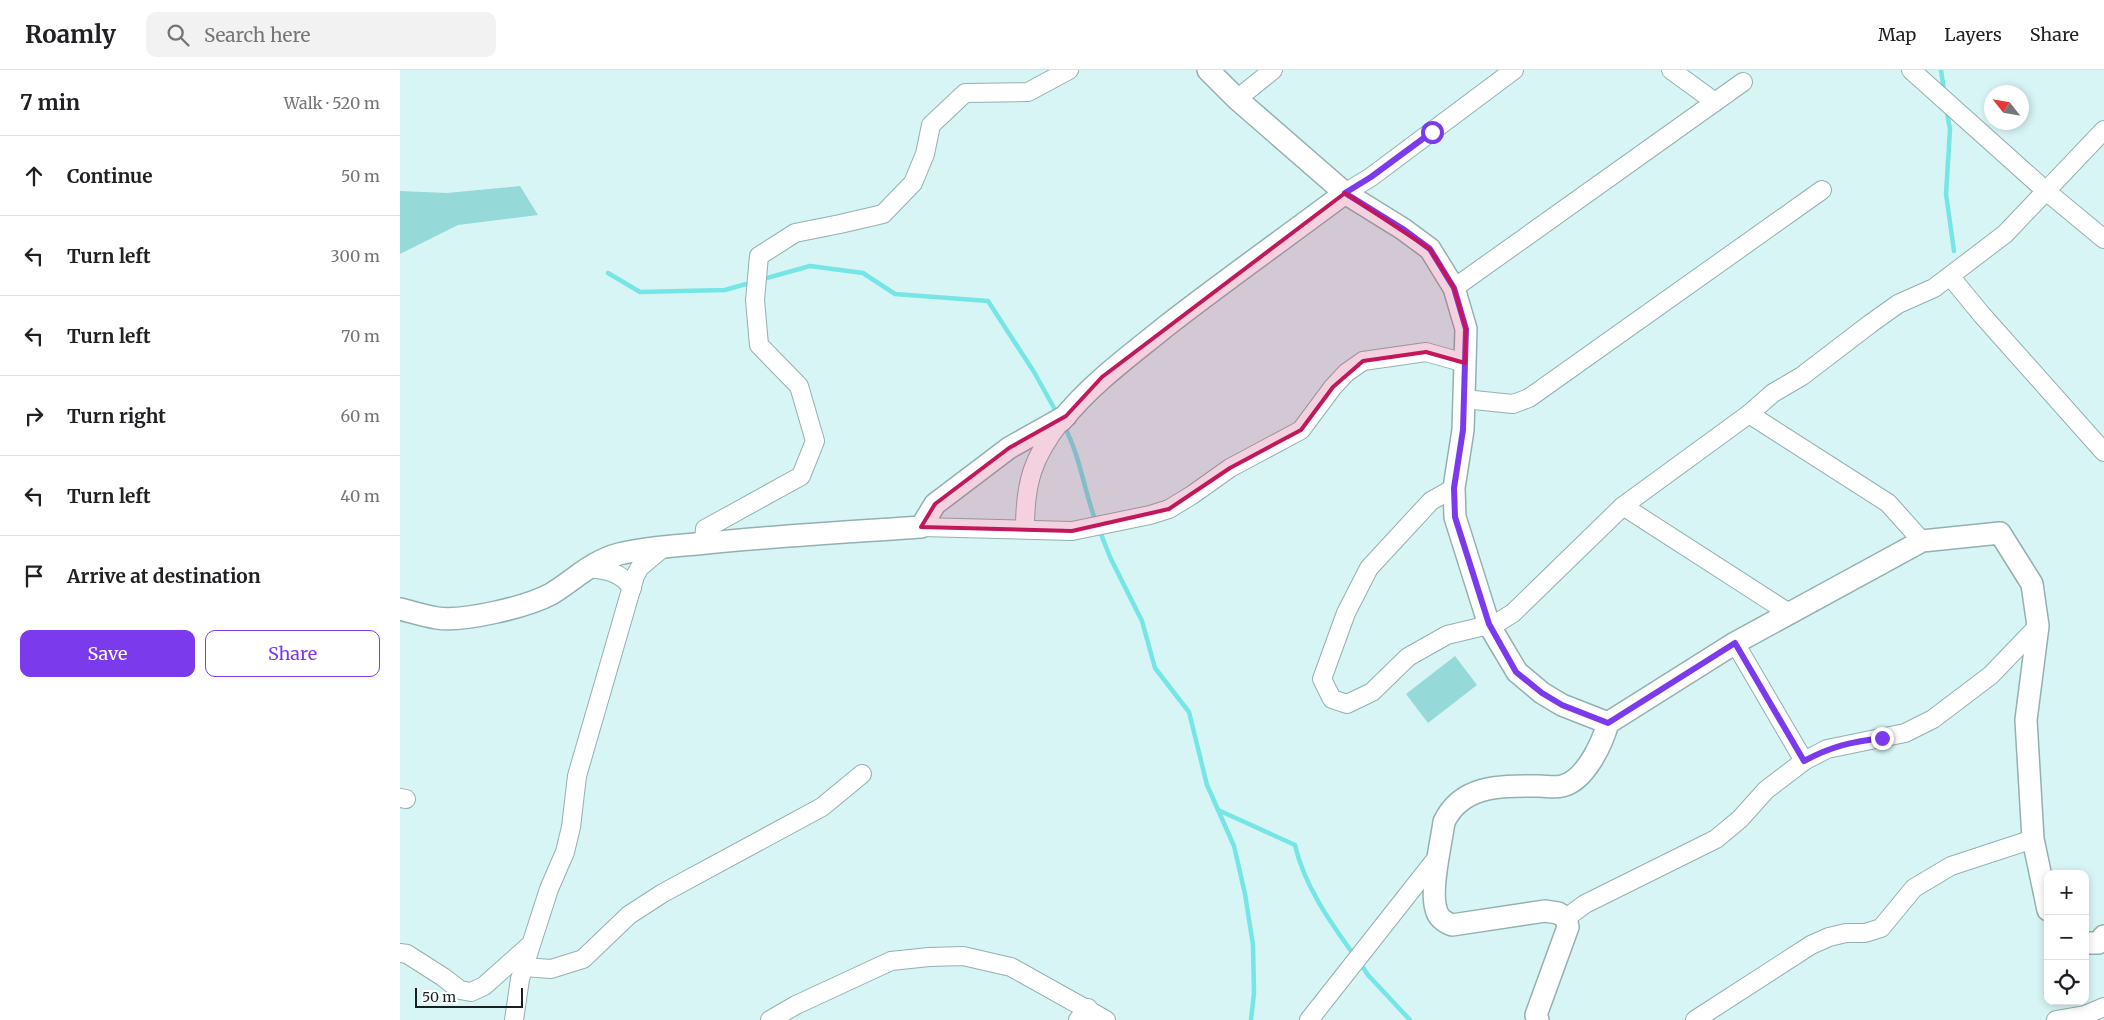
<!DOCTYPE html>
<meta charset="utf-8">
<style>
:root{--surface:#fff;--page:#f2f2f2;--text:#202124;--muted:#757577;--line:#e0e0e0;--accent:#7c3aed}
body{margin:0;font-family:Merriweather,serif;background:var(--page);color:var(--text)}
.controls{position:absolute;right:15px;bottom:15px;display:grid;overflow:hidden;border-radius:10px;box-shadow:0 2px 8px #0003}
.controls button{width:45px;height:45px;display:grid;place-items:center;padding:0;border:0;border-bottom:1px solid var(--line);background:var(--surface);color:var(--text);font:25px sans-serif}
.compass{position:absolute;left:1584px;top:15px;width:45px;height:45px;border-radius:50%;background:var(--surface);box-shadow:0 2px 8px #0003;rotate:301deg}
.scale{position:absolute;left:15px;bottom:12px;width:108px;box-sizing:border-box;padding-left:5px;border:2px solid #172121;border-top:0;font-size:14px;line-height:18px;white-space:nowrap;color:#172121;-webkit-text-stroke:4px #fff;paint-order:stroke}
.stop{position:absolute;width:15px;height:15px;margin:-11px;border:4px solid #7c3aed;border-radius:50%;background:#fff}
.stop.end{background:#7c3aed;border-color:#fff;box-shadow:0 1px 5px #0008}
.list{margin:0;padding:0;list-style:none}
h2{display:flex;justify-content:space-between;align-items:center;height:65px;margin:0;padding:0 20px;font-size:21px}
h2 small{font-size:16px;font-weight:400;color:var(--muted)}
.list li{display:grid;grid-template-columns:32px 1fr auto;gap:15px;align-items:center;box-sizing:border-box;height:80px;padding:0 20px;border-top:1px solid var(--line)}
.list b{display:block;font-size:19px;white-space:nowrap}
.list em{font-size:16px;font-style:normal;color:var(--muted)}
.actions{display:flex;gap:10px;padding:15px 20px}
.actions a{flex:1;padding:11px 0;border:1px solid var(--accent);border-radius:10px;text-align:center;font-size:18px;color:var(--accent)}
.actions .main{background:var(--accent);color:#fff}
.icon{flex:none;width:28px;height:28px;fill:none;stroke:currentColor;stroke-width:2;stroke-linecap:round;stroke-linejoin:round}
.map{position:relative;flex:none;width:1704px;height:950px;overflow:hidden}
header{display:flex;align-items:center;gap:30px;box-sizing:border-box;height:70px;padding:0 25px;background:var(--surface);border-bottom:1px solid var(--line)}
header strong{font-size:24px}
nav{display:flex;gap:28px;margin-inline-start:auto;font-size:18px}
.search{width:350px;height:45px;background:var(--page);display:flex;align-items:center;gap:12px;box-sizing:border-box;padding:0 18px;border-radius:10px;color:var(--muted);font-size:19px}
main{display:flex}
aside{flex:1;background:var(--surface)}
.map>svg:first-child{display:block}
</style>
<header>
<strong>Roamly</strong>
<div class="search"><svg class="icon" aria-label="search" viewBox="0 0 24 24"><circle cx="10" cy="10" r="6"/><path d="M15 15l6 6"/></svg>Search here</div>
<nav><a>Map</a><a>Layers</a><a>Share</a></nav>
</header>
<main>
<aside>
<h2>7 min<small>Walk · 520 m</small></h2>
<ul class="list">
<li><svg class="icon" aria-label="ahead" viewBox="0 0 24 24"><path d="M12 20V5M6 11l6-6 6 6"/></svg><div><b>Continue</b></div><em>50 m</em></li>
<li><svg class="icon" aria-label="left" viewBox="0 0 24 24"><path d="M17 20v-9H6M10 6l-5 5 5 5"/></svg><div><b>Turn left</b></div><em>300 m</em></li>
<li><svg class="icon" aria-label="left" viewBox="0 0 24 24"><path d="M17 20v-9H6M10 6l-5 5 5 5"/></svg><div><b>Turn left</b></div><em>70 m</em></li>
<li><svg class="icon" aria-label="right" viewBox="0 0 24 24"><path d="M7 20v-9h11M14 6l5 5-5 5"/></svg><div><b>Turn right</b></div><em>60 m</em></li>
<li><svg class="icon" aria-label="left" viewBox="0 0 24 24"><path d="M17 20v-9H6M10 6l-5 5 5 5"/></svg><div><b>Turn left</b></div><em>40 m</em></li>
<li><svg class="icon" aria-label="arrive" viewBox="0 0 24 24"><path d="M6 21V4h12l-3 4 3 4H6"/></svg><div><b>Arrive at destination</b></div></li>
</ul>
<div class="actions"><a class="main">Save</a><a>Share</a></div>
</aside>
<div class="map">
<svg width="1704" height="950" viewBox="0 0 1704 950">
<rect width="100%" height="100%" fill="#d7f5f4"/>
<g fill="#96d9d9">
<path d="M120 116 138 145 58 155 0 184V121L47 123Z"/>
<path d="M1055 586 1077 615 1028 653 1006 624Z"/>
</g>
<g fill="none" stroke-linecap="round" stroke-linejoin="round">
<g stroke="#76e5e6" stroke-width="4.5">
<path d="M1541 0 1544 21"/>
<path d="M1546 38 1550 59 1546 124 1554 181"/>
<path d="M208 203 240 222 325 220 353 212"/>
<path d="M360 210 410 196 463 203 495 224 588 231 634 302 658 345"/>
<path d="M664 356C680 385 684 421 696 452"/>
<path d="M699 459 710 487 742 551 755 598 789 642 807 715 834 776 845 824 853 875 854 923 851 950"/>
<path d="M818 740 895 775C904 815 930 852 954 885"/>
<path d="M960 893 968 905 1010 950"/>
</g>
<defs>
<g id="minor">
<path d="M1271 0 1315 32"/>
<path d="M1511 0 1646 121 1704 169"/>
<path d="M837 29 873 0"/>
<path d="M945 123 971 107 1114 0"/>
<path d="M1550 206 1582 245 1704 382"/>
<path d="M1054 218 1343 12"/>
<path d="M1064 329 1113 334 1129 328 1422 120"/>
<path d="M1349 344 1488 433 1522 471"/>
<path d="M1054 418 1031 431 969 498 946 543 922 609 932 629 947 634 972 622 1008 587 1047 565 1097 553 1113 543 1223 436 1349 344 1373 323 1402 306 1470 254 1498 234 1534 218 1605 164 1704 60"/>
<path d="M1223 436 1389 543"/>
<path d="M521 457 672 461 750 445 769 439 792 425 830 398 901 360 933 317 946 303 963 291 1026 282 1065 293"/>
<path d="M625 458C625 412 633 387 661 351"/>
<path d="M304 473 305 459 401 406 415 371 399 316 359 275 355 230 359 186 395 163 440 154 483 144 513 113 525 84 531 55 565 23 628 22 669 0"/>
<path d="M186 498C206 500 220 501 232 518"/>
<path d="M1335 573 1404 691"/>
<path d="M0 728 6 729"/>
<path d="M1166 848 1185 834 1316 769 1340 749 1366 720 1404 691 1427 679 1505 663 1533 649 1591 605 1638 556"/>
<path d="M0 883 7 884 43 907 60 920 71 922 84 916 130 875"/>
<path d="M124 897 151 899 183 889 229 845 263 823 422 737 462 704"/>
<path d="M114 950 120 909 149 819 165 782 171 757 177 706 235 506 240 497 264 477"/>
<path d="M370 950 396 935 491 891 529 887 563 886 611 897 706 950"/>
<path d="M678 950 688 938"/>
<path d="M909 950 1039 785"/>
<path d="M1295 950 1411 875 1429 867 1446 863H1465L1481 858 1514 818 1551 796 1633 769"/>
<path d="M1656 950 1685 945 1704 937"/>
</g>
<g id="tertiary">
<path d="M808 0 837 29 945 123 1003 159 1030 179 1054 218 1066 259 1063 360 1054 418 1055 447 1089 555 1117 602 1142 623 1162 635 1208 653"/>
<path d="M661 351C693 312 727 288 765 257 824 211 885 168 945 123"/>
<path d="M0 539C12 542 24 546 37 548 63 552 127 537 151 524 174 510 192 491 219 484 247 477 277 476 306 473 377 466 449 462 521 457L535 434 609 378 666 346"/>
<path d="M1685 873H1698L1704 866"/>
<path d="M1138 950 1136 945 1168 857 1166 848 1158 843 1145 841 1052 855C1044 852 1038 848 1036 839 1030 819 1041 774 1044 752 1062 714 1102 716 1139 716 1146 716 1155 718 1162 716 1185 711 1202 674 1208 653L1335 573 1522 471 1600 463 1632 514 1638 556 1626 650 1633 769 1648 840"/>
</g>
</defs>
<use href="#minor" stroke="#94b0b0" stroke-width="20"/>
<use href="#tertiary" stroke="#94b0b0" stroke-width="24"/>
<use href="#minor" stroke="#fff" stroke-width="18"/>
<use href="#tertiary" stroke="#fff" stroke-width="21"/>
</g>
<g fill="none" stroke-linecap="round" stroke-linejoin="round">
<path stroke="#7c3aed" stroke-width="6" d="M1032 62 971 107 945 123 1003 159 1030 179 1054 218 1066 259 1063 360 1054 418 1055 447 1089 554 1116 602 1142 623 1162 635 1208 653 1335 573 1404 691C1432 676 1451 672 1482 668"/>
</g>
<path fill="#c2185b" fill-opacity="0.2" stroke="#c2185b" stroke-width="4" stroke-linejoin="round" d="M945 123 1030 179 1054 218 1066 259 1065 293 1026 282 963 291 933 317 901 360 830 398 769 439 672 461 521 457 535 434 609 378 666 346 702 307Z"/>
</svg>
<div class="controls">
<button>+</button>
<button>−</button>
<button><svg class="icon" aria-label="locate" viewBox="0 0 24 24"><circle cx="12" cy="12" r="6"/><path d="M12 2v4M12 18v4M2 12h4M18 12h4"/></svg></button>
</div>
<svg class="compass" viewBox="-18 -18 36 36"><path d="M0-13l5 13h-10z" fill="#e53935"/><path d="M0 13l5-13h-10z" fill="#757577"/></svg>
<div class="scale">50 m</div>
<div class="stop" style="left:1032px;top:62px"></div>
<div class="stop end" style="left:1482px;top:668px"></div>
</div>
</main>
